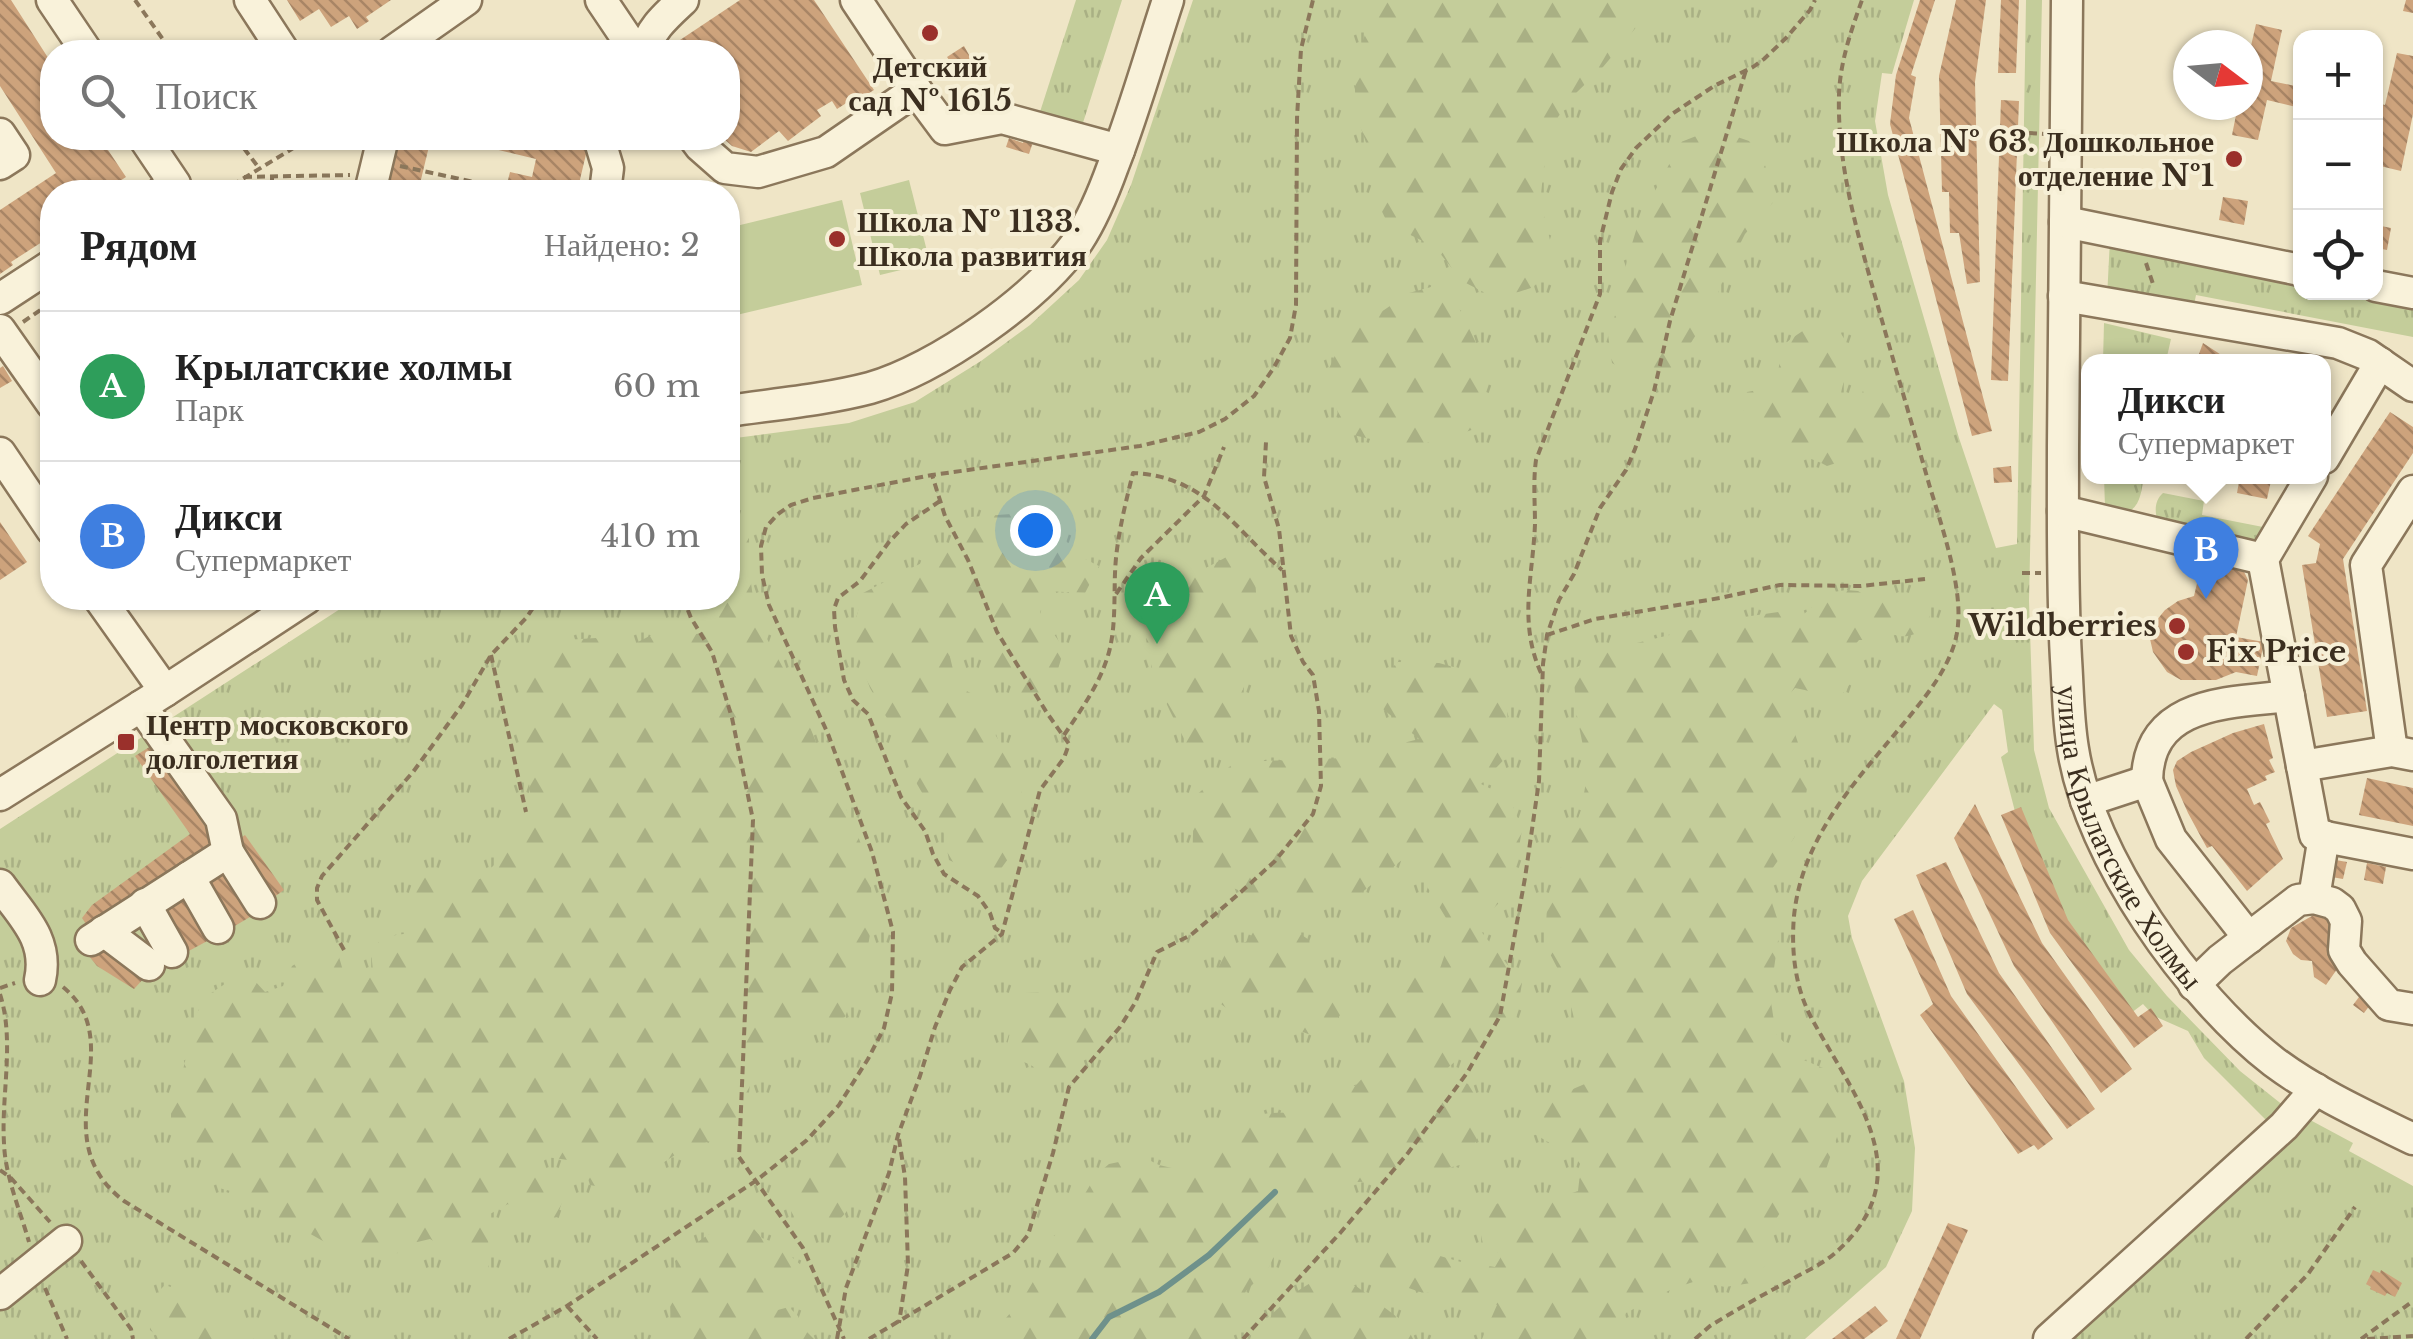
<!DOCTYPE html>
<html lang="ru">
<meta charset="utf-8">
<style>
:root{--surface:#fff;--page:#f2f2f2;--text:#222;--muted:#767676;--line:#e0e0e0;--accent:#db2777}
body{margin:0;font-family:"Libre Baskerville",serif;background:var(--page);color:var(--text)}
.controls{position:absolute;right:30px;top:30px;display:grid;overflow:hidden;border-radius:20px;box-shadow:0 2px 8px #0004}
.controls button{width:90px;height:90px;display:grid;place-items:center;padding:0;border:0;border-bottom:2px solid var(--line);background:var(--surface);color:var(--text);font:50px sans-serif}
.compass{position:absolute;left:2173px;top:30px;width:90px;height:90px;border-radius:50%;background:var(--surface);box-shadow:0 2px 8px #0004;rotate:106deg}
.you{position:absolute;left:1035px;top:530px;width:35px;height:35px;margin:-25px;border:8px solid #fff;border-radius:50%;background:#1a73e8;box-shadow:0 0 0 15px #1a73e833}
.badge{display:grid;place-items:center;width:65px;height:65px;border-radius:50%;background:var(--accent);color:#fff;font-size:32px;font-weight:700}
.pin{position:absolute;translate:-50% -82px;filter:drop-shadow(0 2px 5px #0008)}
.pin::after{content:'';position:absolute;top:52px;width:35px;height:30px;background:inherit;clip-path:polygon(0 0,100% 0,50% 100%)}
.popup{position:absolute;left:2081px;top:354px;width:250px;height:130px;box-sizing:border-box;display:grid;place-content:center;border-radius:20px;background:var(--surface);filter:drop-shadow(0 2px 8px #0005);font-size:32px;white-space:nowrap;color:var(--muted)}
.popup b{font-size:38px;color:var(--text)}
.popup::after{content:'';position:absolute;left:50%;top:100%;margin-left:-20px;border:20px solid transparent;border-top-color:var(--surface)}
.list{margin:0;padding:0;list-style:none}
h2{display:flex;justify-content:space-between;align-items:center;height:130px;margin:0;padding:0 40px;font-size:42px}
h2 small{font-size:32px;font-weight:400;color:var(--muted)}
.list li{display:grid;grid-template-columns:65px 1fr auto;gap:30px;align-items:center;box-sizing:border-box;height:150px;padding:0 40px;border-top:2px solid var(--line)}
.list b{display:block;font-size:38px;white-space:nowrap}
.list p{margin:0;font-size:32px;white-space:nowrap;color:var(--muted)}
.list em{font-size:32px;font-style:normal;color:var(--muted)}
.icon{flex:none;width:55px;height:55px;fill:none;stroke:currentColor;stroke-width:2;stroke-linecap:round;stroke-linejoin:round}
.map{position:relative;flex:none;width:2413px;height:1339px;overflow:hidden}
.search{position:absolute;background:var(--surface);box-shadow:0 2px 8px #0004;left:40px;top:40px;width:700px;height:110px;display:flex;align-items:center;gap:25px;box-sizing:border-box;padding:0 35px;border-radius:40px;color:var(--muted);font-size:38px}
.panel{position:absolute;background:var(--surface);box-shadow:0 2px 8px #0004;left:40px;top:180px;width:700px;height:430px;border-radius:40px}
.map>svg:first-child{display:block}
</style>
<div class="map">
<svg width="2413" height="1339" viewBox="0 0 2413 1339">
<defs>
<pattern id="grass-tufts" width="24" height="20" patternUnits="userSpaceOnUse" patternTransform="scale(2.5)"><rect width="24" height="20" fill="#c4cd9a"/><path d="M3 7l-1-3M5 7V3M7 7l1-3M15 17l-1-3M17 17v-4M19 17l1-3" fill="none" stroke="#a9b084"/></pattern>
<pattern id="forest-firs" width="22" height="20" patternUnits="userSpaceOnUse" patternTransform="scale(2.5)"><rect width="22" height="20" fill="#c4cd9a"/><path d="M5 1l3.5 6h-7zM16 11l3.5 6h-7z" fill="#a9b084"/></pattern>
<pattern id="building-back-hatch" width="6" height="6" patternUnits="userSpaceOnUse" patternTransform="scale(2.5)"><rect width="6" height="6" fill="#cda37c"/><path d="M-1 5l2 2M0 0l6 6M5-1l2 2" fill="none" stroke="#a88565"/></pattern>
</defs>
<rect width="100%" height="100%" fill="#efe5c6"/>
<g fill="url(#grass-tufts)">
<path d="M1076 0H1122L1081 129 1039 115Z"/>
<path d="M1193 0H1914L1892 74 1882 73 1875 121 1888 195 1959 438 1996 548 2017 544 2026 0H2042L2029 601 2034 750 2049 808 2129 950 2167 996 2240 1071 2284 1106 2353 1143 2349 1151 2413 1186V1339H2034L2269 1123 2204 1058 2188 1031 2154 1016 2143 1004 2127 1016 2060 916 2021 835 2001 757 2008 752 2002 710 1994 704 1862 881 1848 916 1852 938 1904 1081 1915 1148 1912 1211 1886 1267 1805 1339H0V829L357 598H728V439L849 423 915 402 981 361 1030 325 1079 280 1107 240 1131 185Z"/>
<path d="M2110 239 2300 277V292H2376L2413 300V337L2196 295 2192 315 2107 298Z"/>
<path d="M2104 323 2171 339 2166 361H2103Z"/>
<path d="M2104 477H2144C2141 491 2141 507 2126 513L2105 507Z"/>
<path d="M2163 493 2204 501 2202 515 2263 527 2267 532 2262 544 2158 521C2154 511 2155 500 2163 493Z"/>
</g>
<g fill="url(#forest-firs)">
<path d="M1371 0H1659L1603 67 1577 92 1558 117 1546 154 1540 200 1551 244 1534 287 1497 299 1462 281 1435 247 1388 224 1373 193 1370 154 1356 114 1354 66 1367 29Z"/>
<path d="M1714 129 1749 141 1763 159 1776 199 1745 234 1726 272 1711 311 1670 376 1638 377 1612 363 1608 335 1618 307 1627 260 1639 221 1681 142Z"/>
<path d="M1431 287 1451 291 1486 364V408L1477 428 1438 442 1397 445 1353 435 1340 421 1327 373 1343 338 1409 293Z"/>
<path d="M1817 321H1833L1852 351 1841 392 1840 403 1852 406 1859 400 1866 384 1877 379C1892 387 1900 402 1889 418 1886 423 1880 425 1877 429 1870 438 1868 447 1857 454 1849 459 1837 463 1827 466 1809 455 1785 455 1768 442 1760 436 1752 426 1745 420L1743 406 1747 392C1774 387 1781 375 1780 349 1790 337 1805 331 1817 321Z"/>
<path d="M1026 513 1063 528 1069 551 1099 566 1085 593 1046 591 1040 613 1064 649 1053 686 1028 703 975 653 950 657 957 686 986 701 996 736 1021 775 1022 819 1013 852 1000 870 974 872 949 860 943 829 917 784 897 736 870 688 851 637 863 593 943 552 970 517Z"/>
<path d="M740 517 749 527C749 558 749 588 758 618 765 639 779 659 789 679 805 711 816 745 831 777 851 821 869 849 872 899 874 939 860 980 845 1017L823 1029 794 1018 774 1023 773 1044 753 1058 748 1101 738 1128 705 1143H684L675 1155 655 1168 640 1163 627 1168C616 1187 611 1189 590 1185L585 1169 568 1160 547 1157 539 1166 563 1199 557 1217 540 1225 508 1204 490 1214C486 1235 491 1254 487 1275L470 1273 457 1254 430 1239 413 1243 398 1253 375 1257 351 1245H330L307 1232 280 1223 263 1203 242 1194 219 1188V1168L209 1147 181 1143 171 1123V1098L183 1070 196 1014 211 993 231 980H254L265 992 283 986 292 966 315 952 339 957 344 974 367 982 373 971 371 951 383 937 410 933 413 917 410 893 429 873 451 881 480 879 495 864 492 844 499 826 522 830 532 817 529 781 521 744 518 673 538 654 565 640 596 638 622 656 636 643 667 627 697 634 711 629 717 611 712 598H728V518Z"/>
<path d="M1235 552 1254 561 1259 640 1228 736 1189 748C1172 713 1126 639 1156 603 1172 584 1213 565 1235 552Z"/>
<path d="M1846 590 1858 591 1866 596C1880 591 1887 597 1901 599 1918 601 1932 599 1929 622 1923 628 1916 635 1908 636 1890 639 1884 621 1869 640H1859L1845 657C1854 688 1852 683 1831 705 1822 695 1808 690 1795 688L1787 697 1789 706 1799 717 1794 724 1795 734 1809 775 1804 808 1794 838 1772 869V903L1780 927 1770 996 1776 1034 1799 1058 1823 1068 1839 1096 1838 1134 1817 1196 1793 1200 1783 1208 1765 1237 1764 1268 1751 1283 1725 1287 1696 1281 1672 1289 1626 1313 1617 1339H1482L1497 1305 1477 1298 1420 1292 1386 1280 1375 1256 1391 1242 1461 1262 1495 1267 1502 1255 1483 1244 1476 1213 1503 1201 1545 1202 1578 1191 1581 1165 1569 1149 1548 1142 1528 1130 1531 1107 1594 1080 1595 1046 1574 1018 1565 983 1545 944 1547 907 1581 810 1588 771 1577 716 1573 669 1616 648 1744 617 1791 610 1803 615 1827 593Z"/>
<path d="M1398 662 1439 663 1504 681 1511 752 1481 784 1510 798 1522 830 1516 864 1500 902 1476 925 1522 983 1515 1025 1495 1054 1458 1059 1443 1072 1468 1084 1479 1102 1481 1132 1464 1164 1396 1181 1355 1182 1336 1202 1309 1204 1285 1232 1268 1269 1246 1291 1236 1314 1229 1339H988L1024 1297 1037 1275 1050 1243 1059 1228 1076 1209 1096 1175 1109 1164 1143 1157 1159 1165 1176 1169 1191 1163 1227 1140V1122L1269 1113 1309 1112 1336 1084 1355 1086C1385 1058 1379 1025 1378 988L1395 973 1438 974 1445 954 1446 918 1408 855 1355 898 1260 899 1192 871 1194 797 1235 762 1344 758 1419 739 1365 694Z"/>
<path d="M1258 924 1274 932 1292 928 1309 940C1313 963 1318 961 1327 980 1334 993 1333 998 1345 1009L1329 1028 1308 1034 1291 1027 1285 1006 1275 998 1263 1011 1238 1016 1215 1000 1216 972 1228 949 1248 941Z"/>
<path d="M1051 992 1071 1013 1109 1027 1072 1073 1058 1077 1045 1074 1029 1064 1015 1059 1006 1049 1016 1008 1025 993Z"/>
<path d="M843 1140 855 1143 865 1150C860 1174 857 1217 828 1225 819 1228 806 1224 797 1221 776 1189 788 1185 812 1164 824 1153 828 1144 843 1140Z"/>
<path d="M744 1223 753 1228 762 1238 776 1243 802 1266 806 1281 789 1297 777 1296 770 1303 774 1311 789 1307 798 1316 802 1327 814 1339H662V1337C677 1321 666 1305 672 1286 675 1275 677 1273 675 1261 696 1243 715 1225 744 1223Z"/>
<path d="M1315 1280 1356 1286 1405 1323 1413 1339H1262L1272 1314 1296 1292Z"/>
<path d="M165 1285 197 1296 221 1322 254 1339H161L150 1330C150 1309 150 1299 165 1285Z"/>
</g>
<g fill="#c4cd9a">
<path d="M909 180 930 263 880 275 860 193Z"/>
<path d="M842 200 862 285 728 317V228Z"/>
</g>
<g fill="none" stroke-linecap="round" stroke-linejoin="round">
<path stroke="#6e918b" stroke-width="6" d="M1092 1339 1109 1317 1159 1292 1209 1255 1275 1192"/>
</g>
<g fill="url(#building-back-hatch)">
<path d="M0 0H11L52 64V138H100L126 177 109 188 112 192H52V239L44 245 42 242 11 262 13 265 0 274V210L56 173 0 86Z"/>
<path d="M287 0H391L366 17 369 21 357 29 349 16 331 27 319 9 300 21Z"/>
<path d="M740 0H814L874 90 853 103 851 100 837 109 832 101 817 110 821 116 788 141 779 131 751 152 732 146 723 138H728V52H662Z"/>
<path d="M1920 0H1935L1911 75 1916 77 1909 118 1992 431 1972 436 1890 124 1896 75Z"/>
<path d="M1956 0H1986L1975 82 1980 282 1967 284 1959 233H1950L1949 192H1942L1939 76Z"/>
<path d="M2001 0H2019L2016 73H1998Z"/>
<path d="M2406 0H2413V13L2403 11Z"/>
<path d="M2256 24 2282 30 2271 81 2300 87V108L2267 100 2258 140 2232 135 2238 105H2248V59Z"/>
<path d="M2329 30 2357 36V38H2327Z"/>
<path d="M964 46 973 62 957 72 947 57Z"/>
<path d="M2397 53 2413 56V114L2401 171 2376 165V151L2381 125 2376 124V103L2385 105Z"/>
<path d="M2001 100 2019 101 2008 381 1991 380Z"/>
<path d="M1026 133 1035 136 1029 154 1006 147 1009 138 1023 143Z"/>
<path d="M398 138H431L418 192H386Z"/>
<path d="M449 138H547L546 140 587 150 577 192H505L510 172 532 177 536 159Z"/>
<path d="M2223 197 2248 201 2244 225 2219 220Z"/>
<path d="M2376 225 2391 228 2387 250 2376 248Z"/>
<path d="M2203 343 2232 362H2196Z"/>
<path d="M3 366 12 381 0 388V368Z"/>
<path d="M2390 412 2413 427V453L2343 559 2367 711 2327 717 2302 565 2316 563 2320 544 2308 536Z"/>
<path d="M2011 466 2012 482 1994 483 1993 468Z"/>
<path d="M2240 476H2272L2267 499 2237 493Z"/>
<path d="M0 522 27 562 0 580Z"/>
<path d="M2205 550 2237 557 2248 580 2236 637 2264 642 2257 676 2236 672 2216 680H2181L2167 672 2153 652 2150 639 2152 626 2165 610 2178 601 2194 596Z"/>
<path d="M2264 724 2273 758 2269 760 2275 772 2265 776 2267 780 2247 789 2254 805 2260 802 2270 822 2266 824 2283 859 2247 891 2212 846 2207 848 2188 813 2176 786 2173 770 2177 761 2191 752 2233 733Z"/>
<path d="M151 746 217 844 92 933 82 918 92 905 190 834 135 756Z"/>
<path d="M2367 778 2413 788V826L2359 815Z"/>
<path d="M1975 804 2042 943 2132 1069 2101 1093 2014 966 1954 838Z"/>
<path d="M2021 807 2068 920 2138 1017 2151 1008 2163 1026 2134 1048 2050 933 2001 815Z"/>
<path d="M245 835 284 890 270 900 231 845Z"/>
<path d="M2330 859 2347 862 2343 879 2326 876Z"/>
<path d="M1946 862 1999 973 2095 1109 2067 1129 1967 994 1916 875Z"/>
<path d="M2367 863 2386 867 2383 884 2364 880Z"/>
<path d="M225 866 255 914 228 930 200 881Z"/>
<path d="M185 892 211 939 185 953 160 907Z"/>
<path d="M2324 909 2333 924 2342 962 2326 985 2314 977 2312 961 2301 960 2293 954 2286 941 2291 928Z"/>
<path d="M1913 910 1951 996 2053 1139 2038 1150 2034 1145 2018 1154 1920 1015 1933 1004 1894 919Z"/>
<path d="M98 941 147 975 134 989 97 966 85 951Z"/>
<path d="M2362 993 2373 1001 2364 1013 2353 1005Z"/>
<path d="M1948 1223 1968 1230 1920 1339H1896Z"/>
<path d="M2373 1270 2380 1273 2381 1270 2402 1283 2395 1297 2387 1293 2385 1296 2370 1289 2371 1287 2366 1284Z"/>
<path d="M1875 1306 1888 1321 1864 1339H1832Z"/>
</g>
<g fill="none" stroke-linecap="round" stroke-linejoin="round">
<defs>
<g id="minor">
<path d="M52 0 87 52"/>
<path d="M250 0 284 52"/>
<path d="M601 0 636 52"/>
<path d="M856 0 916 90"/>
<path id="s1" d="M2067 0C2066 149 2064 298 2063 447 2063 518 2062 588 2066 659 2068 689 2068 720 2073 749 2090 858 2189 996 2274 1062 2317 1094 2366 1116 2413 1139"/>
<path d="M392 52 466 0"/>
<path d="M645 52C649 30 667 15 683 0"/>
<path d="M0 134 14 155 0 164"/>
<path d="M144 138 175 184 162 192"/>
<path d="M599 138 608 168 605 192"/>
<path d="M694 138 700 146 725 168 758 172 826 152 916 90 945 129 1002 118 1119 150"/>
<path d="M370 192 383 138"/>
<path d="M2065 222 2300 270"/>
<path d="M2376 286 2413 293"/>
<path d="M2064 296 2338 343 2368 355 2413 386"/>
<path d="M0 299 52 265"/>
<path d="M0 330 52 404"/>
<path d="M728 411C775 404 824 400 870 388 937 369 1038 298 1078 241 1093 218 1104 191 1113 166 1134 112 1150 55 1168 0"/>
<path d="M0 453 52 530"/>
<path d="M2324 458 2380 363"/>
<path d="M2312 476 2263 559 2315 835 2413 854"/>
<path d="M2063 511 2263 559"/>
<path d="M99 598 165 691"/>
<path d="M2392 751 2366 565 2413 491"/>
<path d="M2302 766 2392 751 2413 755"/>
<path d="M2147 781C2148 701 2228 703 2289 696"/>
<path d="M0 795 165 691 307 598"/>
<path d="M2086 801 2147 781 2171 839 2249 938"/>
<path d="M228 852 260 903"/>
<path d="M189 877 218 928"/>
<path d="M0 885C22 916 49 939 40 980"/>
<path d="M2314 898 2324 836"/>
<path d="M145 904 172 952"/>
<path d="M104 931 149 965"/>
<path d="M91 940 228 852 221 819 141 706"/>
<path d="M2194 985 2220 960 2298 900 2314 898 2332 903 2340 909 2346 921 2344 950 2352 963 2389 1005 2413 1009"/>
<path d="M0 1294 66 1241"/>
<path d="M2049 1339 2284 1126 2316 1089"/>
</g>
</defs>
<use href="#minor" stroke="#8b775b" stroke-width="35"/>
<g stroke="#8b775b" stroke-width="4" stroke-dasharray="8 5" stroke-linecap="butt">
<path d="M135 0 172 52"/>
<path d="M2029 133 2044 134"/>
<path d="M2089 137 2104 138"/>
<path d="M236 138 259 168"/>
<path d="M400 166 506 189"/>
<path d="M272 176V192"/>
<path d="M244 177 350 175"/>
<path d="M221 192 310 138"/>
<path d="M333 192 345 183"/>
<path d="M2146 263 2154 287"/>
<path d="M23 322 52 302"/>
<path d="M940 501 906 524 889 542 860 581 838 598 834 609 835 627 844 680 853 700 868 714 901 797 925 831 933 854 944 874 978 896 990 913 995 928 1001 932"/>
<path d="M2022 573H2041"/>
<path d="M1116 594 1141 558 1204 496 1224 447"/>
<path d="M683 598 691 618 712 652 732 718 753 820 739 1157 803 1248 844 1339"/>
<path d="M1547 635 1595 619 1720 598 1780 585 1861 586 1925 579"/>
<path d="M491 655 526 812"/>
<path d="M1541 673C1518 622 1533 576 1535 524 1535 502 1533 482 1536 460L1600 294V241L1612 192 1621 169 1636 148 1672 114 1714 86 1753 67 1764 59 1786 38 1810 10 1815 0"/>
<path d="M1064 735C1081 710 1101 682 1109 652 1117 621 1113 589 1116 558 1119 529 1126 501 1133 473 1205 476 1233 527 1282 570"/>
<path d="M344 950 317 900V888L322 876 413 772 462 705 491 655 526 618 540 598"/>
<path d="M63 987C133 1044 39 1136 124 1201L349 1339"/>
<path d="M0 988 15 983"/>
<path d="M0 994C15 1041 1 1095 4 1143 5 1176 20 1210 29 1242"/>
<path d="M899 1139 905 1177 908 1265 899 1323"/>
<path d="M0 1170 11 1178 50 1222"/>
<path d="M81 1261 131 1329 133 1339"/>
<path d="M45 1288 67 1339"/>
<path d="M567 1306 597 1339"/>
<path d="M509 1339 567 1306 757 1180 807 1140 839 1105 868 1059 884 1028 892 993 893 932 872 852 828 734 769 605 762 575 761 546 766 527 778 514 791 505 813 498 932 475 1140 446 1199 432 1225 419 1254 396 1273 369 1290 338 1296 305 1297 118 1301 49 1313 0"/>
<path d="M837 1339 846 1288 889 1173 898 1135 920 1076 935 1027 950 990 962 967 1002 934 1040 790 1064 758 1069 744 1047 713 997 632 968 560 945 516 932 475"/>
<path d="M869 1339 1013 1253 1028 1235 1053 1153 1069 1087 1120 1027 1135 1003 1157 952 1191 935 1242 891 1275 861 1313 814 1321 786 1319 711 1313 675 1303 662 1291 636 1279 529 1264 477 1266 442"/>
<path d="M1243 1339 1341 1232 1408 1153 1467 1073 1500 1016 1525 878 1539 781 1543 664 1547 635 1559 600 1574 574 1600 508 1626 470 1635 449 1654 391 1670 321 1746 70"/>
<path d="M1695 1339 1710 1326C1736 1310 1762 1295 1789 1281 1804 1272 1821 1265 1834 1254 1924 1176 1854 1097 1812 1019 1795 988 1791 951 1794 916 1802 837 1856 781 1904 723 1927 695 1955 662 1958 625 1962 584 1941 524 1929 484 1912 424 1894 363 1877 303 1858 235 1837 166 1839 95 1840 62 1851 31 1862 0"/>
<path d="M2246 1339 2308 1274 2355 1207"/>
<path d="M2361 1339 2413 1301"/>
<path d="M2367 1339 2413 1336"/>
</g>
<use href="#minor" stroke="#f9f2da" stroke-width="30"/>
</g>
<g fill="#9a302b" stroke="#f6efd6" stroke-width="4">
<circle cx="930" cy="33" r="10"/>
<circle cx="2234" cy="159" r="10"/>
<circle cx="837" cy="239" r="10"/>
<circle cx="2177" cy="626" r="10"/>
<circle cx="2186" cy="652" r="10"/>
<rect x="116" y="732" width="20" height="20" rx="5"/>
</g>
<g text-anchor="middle" stroke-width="8" stroke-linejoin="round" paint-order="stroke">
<g font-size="30" font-weight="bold" fill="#3b2e1f" stroke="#f6efd6" text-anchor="start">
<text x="930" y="77" text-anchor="middle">Детский<tspan x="930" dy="34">сад № 1615</tspan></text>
<text x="2214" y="152" text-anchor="end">Школа № 63. Дошкольное<tspan x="2214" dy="34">отделение №1</tspan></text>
<text x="857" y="232">Школа № 1133.<tspan x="857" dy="34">Школа развития</tspan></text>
<text x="2157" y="636" text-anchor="end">Wildberries</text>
<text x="2206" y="662">Fix Price</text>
<text x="146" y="735">Центр московского<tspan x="146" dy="34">долголетия</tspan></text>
</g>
<g font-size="30" fill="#3b2e1f" stroke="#f6efd6">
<text dy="10" stroke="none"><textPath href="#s1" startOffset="852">улица Крылатские Холмы</textPath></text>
</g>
</g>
</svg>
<div class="controls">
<button>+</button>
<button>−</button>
<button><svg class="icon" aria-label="locate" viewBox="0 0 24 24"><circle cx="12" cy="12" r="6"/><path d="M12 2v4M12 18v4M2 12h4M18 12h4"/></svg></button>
</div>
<svg class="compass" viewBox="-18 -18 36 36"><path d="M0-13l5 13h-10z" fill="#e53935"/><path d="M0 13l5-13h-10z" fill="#767676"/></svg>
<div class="you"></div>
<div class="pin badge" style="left:1157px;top:644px;background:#2e9e5b">A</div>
<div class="pin badge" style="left:2206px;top:599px;background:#3f7fe0">B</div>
<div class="popup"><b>Дикси</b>Супермаркет</div>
<div class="search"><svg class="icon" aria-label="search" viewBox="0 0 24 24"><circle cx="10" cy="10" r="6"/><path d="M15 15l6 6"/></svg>Поиск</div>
<section class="panel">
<h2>Рядом<small>Найдено: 2</small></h2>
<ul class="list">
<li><span class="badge" style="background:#2e9e5b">A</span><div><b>Крылатские холмы</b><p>Парк</p></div><em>60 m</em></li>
<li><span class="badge" style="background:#3f7fe0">B</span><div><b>Дикси</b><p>Супермаркет</p></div><em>410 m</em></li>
</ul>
</section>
</div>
